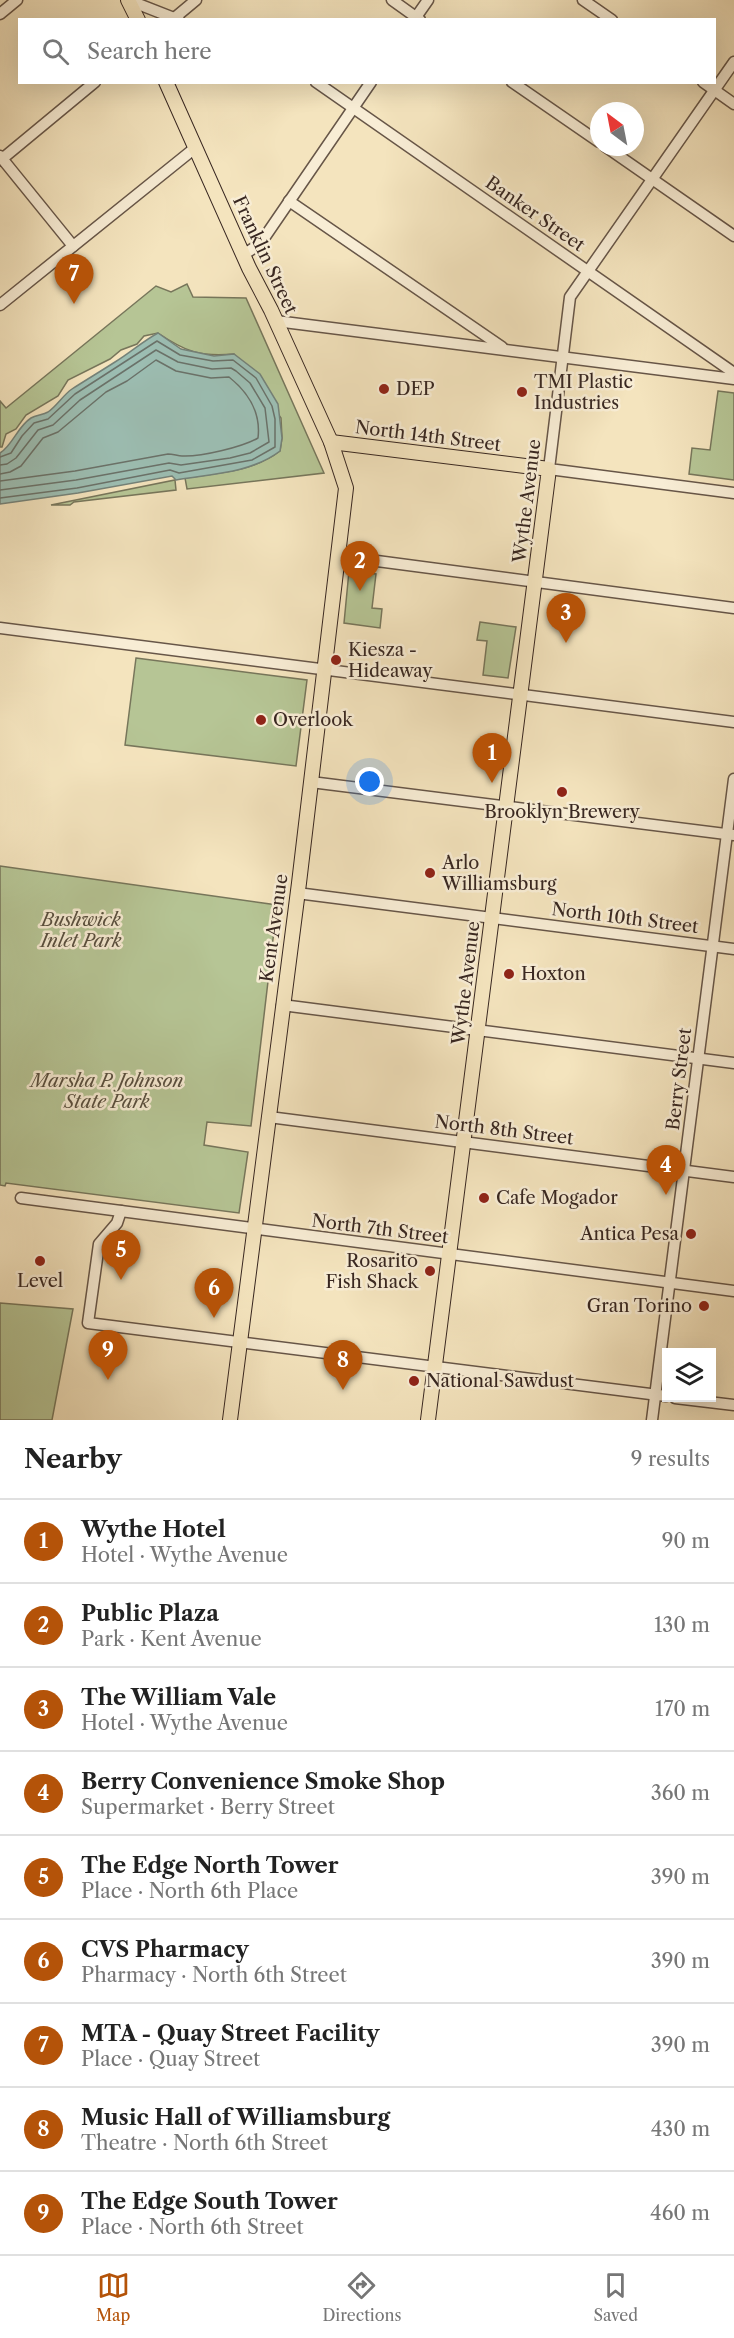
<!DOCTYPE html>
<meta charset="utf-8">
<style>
:root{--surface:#fff;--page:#f6f6f6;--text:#222;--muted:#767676;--line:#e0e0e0;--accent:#b45309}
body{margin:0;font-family:"Libre Caslon Text",serif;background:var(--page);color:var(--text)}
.controls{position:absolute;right:18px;bottom:18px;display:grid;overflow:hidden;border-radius:0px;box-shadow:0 6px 24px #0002}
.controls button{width:54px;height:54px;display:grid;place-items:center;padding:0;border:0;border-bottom:2px solid var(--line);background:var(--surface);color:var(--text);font:30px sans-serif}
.compass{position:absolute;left:590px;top:102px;width:54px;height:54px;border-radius:50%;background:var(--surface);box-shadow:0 6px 24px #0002;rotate:328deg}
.you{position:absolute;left:370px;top:782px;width:21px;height:21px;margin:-15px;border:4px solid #fff;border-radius:50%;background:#1a73e8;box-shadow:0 0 0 9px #1a73e833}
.badge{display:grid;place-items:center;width:39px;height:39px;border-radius:50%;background:var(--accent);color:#fff;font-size:20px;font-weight:700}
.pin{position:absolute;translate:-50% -50px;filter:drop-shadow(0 2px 3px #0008)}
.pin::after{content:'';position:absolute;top:32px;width:21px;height:18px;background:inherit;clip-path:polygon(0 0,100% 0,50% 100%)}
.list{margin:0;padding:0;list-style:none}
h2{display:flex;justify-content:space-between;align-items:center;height:78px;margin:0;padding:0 24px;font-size:26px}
h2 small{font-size:20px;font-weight:400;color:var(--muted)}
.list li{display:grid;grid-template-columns:39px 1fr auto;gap:18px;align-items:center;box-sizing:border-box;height:84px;padding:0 24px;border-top:2px solid var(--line)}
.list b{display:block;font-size:22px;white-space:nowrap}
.list p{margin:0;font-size:20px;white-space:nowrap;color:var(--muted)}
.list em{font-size:20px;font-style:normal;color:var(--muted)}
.icon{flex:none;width:33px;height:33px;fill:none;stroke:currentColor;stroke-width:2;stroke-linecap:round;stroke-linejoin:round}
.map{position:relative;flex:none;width:734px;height:1420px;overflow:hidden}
.search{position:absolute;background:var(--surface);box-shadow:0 6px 24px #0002;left:18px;right:18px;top:18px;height:66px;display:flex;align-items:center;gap:15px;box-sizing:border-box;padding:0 21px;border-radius:0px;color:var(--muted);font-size:22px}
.sheet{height:834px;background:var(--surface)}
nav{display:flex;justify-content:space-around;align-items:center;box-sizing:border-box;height:84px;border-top:2px solid var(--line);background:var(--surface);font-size:16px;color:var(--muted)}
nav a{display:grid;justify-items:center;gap:3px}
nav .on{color:var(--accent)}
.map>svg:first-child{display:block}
</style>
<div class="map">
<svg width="734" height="1420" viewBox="0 0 734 1420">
<rect width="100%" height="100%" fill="#f4e4be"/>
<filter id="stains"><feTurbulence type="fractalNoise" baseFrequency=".00333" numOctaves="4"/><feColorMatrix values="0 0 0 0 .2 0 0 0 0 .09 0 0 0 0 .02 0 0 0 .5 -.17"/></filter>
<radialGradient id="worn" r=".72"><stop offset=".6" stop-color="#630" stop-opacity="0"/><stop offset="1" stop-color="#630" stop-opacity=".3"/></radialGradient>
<g fill="#b6c595" stroke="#77765b" stroke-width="1.5">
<path d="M187 284 193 297 246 298 324 473 187 489 185 478C218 473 253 472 280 451L282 438 281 418 234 354C200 357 186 352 158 333L144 336 137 344 121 350 110 359 68 380 58 396 26 415 16 429 6 434 2 447H0V401L6 408 156 286 171 292Z"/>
<path d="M718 391 734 393V480L689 474 692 448 710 450Z"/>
<path d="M175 480 176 490 74 502 70 505H51Z"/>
<path d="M349 571 376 574 372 608 382 609 380 628 344 623Z"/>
<path d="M480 622 516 627 508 678 483 675 487 641 477 640Z"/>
<path d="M136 658 307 680 296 766 125 745Z"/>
<path d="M0 866 277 905 251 1126 207 1122 204 1145 248 1152 239 1213 6 1183 5 1186 0 1185Z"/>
<path d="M0 1303 73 1309 52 1420H0Z"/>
</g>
<path fill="#9cbeb3" stroke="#748279" stroke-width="1.5" d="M158 333 181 349 214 356 234 354 260 374 278 404 282 438 280 451C251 473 211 474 176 480L172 476 78 493 0 504V453C13 445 17 427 31 418 36 415 43 415 48 412 57 406 63 395 72 389 86 380 101 371 115 362 130 353 143 341 158 333Z"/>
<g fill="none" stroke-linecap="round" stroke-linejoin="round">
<g stroke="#6a726a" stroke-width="1.5">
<path d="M0 457 11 453 22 436 34 423 48 419 75 394 157 341 180 355 213 361 233 360 256 378 272 406 275 419V447L252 460 179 473 170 470 77 488 0 498"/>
<path d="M0 465 7 464 16 458 38 430 53 425 80 400 156 350 178 362 212 369 231 368 236 371 250 383 265 408 269 442 250 453 230 458 181 465 169 463 76 480 0 490"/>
<path d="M0 474 10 472 21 466 43 438 58 432 106 392 127 381 156 360 176 371 211 378 229 377C249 393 261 413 258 438 242 447 201 457 182 456 178 456 173 454 168 454L75 471 0 481"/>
</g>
<defs>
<g id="minor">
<path d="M128 0 179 20"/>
<path d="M392 0 420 20"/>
<path d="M583 0 612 20"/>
<path d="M0 14 17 0"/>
<path d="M172 20 196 0"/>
<path d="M414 20 428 0"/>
<path d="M734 62 570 297 549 469 734 493"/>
<path d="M316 82 734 373"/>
<path d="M512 82 599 142"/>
<path d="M703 82 734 104"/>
<path d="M606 147 734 236"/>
<path d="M0 156 73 246"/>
<path d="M2 159 95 82"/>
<path d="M289 201 502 347"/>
<path d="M243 255 260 244 371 82"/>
<path d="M0 305 195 148"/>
<path d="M276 321 734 379"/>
<path d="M339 556 734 608"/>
<path d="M0 628 734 722"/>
<path d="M311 782 734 835"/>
<path d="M297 893 734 949"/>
<path d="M282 1005 734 1063"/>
<path d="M269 1117 734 1177"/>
<path d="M21 1198 734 1291"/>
<path d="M121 1211 117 1223 99 1244 88 1323 666 1396"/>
<path d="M675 1398 734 1405"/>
<path d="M652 1420 734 779"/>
</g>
<g id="major">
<path d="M128 0 138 20"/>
<path d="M166 82 249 268 271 310 331 442 346 488 299 883 230 1420"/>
<path d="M331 442 549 469 428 1420"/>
</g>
</defs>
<use href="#minor" stroke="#675648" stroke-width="13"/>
<use href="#major" stroke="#382721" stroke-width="16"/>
<use href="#minor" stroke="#f8edd5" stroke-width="10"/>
<use href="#major" stroke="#f4e4be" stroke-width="14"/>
</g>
<g fill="#8f2418" stroke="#f8edd5" stroke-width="2">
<circle cx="384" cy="389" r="6"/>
<circle cx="522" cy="392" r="6"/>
<circle cx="336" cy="660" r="6"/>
<circle cx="261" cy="720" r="6"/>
<circle cx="562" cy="792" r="6"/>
<circle cx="430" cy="873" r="6"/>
<circle cx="509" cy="974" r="6"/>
<circle cx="484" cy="1198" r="6"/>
<circle cx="691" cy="1234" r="6"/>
<circle cx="40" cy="1261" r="6"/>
<circle cx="430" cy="1271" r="6"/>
<circle cx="704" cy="1306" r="6"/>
<circle cx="414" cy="1381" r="6"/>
</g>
<g text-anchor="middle" stroke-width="5" stroke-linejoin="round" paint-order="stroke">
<g font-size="18" fill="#382721" stroke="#f8edd5">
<text transform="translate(535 214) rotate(35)" y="6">Banker Street</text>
<text transform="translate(265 255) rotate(65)" y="6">Franklin Street</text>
<text transform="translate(428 436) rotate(7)" y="6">North 14th Street</text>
<text transform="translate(527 501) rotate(-83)" y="6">Wythe Avenue</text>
<text transform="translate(625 918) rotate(7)" y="6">North 10th Street</text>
<text transform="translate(274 928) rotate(-82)" y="6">Kent Avenue</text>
<text transform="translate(466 983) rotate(-83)" y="6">Wythe Avenue</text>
<text transform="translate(679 1079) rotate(-83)" y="6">Berry Street</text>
<text transform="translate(504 1130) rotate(7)" y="6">North 8th Street</text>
<text transform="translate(380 1229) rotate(7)" y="6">North 7th Street</text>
</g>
<g font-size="18" fill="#382721" stroke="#f8edd5" text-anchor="start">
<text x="534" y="388">TMI Plastic<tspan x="534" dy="21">Industries</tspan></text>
<text x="396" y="395">DEP</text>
<text x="348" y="656">Kiesza -<tspan x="348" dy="21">Hideaway</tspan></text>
<text x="273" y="726">Overlook</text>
<text x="562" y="818" text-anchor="middle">Brooklyn Brewery</text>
<text x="442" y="869">Arlo<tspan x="442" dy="21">Williamsburg</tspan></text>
<text x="521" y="980">Hoxton</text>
<text x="496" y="1204">Cafe Mogador</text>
<text x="679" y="1240" text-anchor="end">Antica Pesa</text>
<text x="418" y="1267" text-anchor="end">Rosarito<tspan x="418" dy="21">Fish Shack</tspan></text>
<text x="40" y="1287" text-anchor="middle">Level</text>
<text x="692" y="1312" text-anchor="end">Gran Torino</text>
<text x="426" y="1387">National Sawdust</text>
</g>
<g font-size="18" font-style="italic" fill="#584e3e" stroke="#f8edd5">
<text x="81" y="926">Bushwick<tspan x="81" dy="21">Inlet Park</tspan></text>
<text x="107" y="1087">Marsha P. Johnson<tspan x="107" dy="21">State Park</tspan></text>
</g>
</g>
<rect width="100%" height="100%" filter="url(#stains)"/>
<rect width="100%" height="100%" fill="url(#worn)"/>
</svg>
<div class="controls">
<button><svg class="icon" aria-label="layers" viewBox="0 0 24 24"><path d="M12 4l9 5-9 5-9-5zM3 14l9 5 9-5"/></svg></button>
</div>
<svg class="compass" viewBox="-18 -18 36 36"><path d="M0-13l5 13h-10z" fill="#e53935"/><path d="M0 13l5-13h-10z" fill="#767676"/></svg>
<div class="you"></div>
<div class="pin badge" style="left:492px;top:783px">1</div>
<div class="pin badge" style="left:360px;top:591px">2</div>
<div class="pin badge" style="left:566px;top:643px">3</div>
<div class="pin badge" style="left:666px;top:1195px">4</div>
<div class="pin badge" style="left:121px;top:1280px">5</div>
<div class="pin badge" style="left:214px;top:1318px">6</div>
<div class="pin badge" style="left:74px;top:304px">7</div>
<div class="pin badge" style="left:343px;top:1390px">8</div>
<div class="pin badge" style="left:108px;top:1380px">9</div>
<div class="search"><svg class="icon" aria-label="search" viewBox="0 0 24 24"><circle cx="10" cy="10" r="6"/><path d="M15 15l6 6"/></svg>Search here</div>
</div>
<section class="sheet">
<h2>Nearby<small>9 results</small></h2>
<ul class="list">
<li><span class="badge">1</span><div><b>Wythe Hotel</b><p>Hotel · Wythe Avenue</p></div><em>90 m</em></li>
<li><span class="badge">2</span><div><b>Public Plaza</b><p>Park · Kent Avenue</p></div><em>130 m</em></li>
<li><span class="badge">3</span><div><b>The William Vale</b><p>Hotel · Wythe Avenue</p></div><em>170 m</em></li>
<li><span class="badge">4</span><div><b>Berry Convenience Smoke Shop</b><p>Supermarket · Berry Street</p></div><em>360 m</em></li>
<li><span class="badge">5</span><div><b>The Edge North Tower</b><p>Place · North 6th Place</p></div><em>390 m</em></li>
<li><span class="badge">6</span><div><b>CVS Pharmacy</b><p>Pharmacy · North 6th Street</p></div><em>390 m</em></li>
<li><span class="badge">7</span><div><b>MTA - Quay Street Facility</b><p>Place · Quay Street</p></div><em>390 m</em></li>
<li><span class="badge">8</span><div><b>Music Hall of Williamsburg</b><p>Theatre · North 6th Street</p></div><em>430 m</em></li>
<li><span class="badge">9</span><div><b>The Edge South Tower</b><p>Place · North 6th Street</p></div><em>460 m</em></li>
</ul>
</section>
<nav>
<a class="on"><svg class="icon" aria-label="map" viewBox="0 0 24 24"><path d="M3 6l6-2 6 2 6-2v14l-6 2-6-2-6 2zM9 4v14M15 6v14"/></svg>Map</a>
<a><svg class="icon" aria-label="directions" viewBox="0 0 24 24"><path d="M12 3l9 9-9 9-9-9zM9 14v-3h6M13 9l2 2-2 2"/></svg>Directions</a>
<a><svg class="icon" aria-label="saved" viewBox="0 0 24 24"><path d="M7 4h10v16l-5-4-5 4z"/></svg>Saved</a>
</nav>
